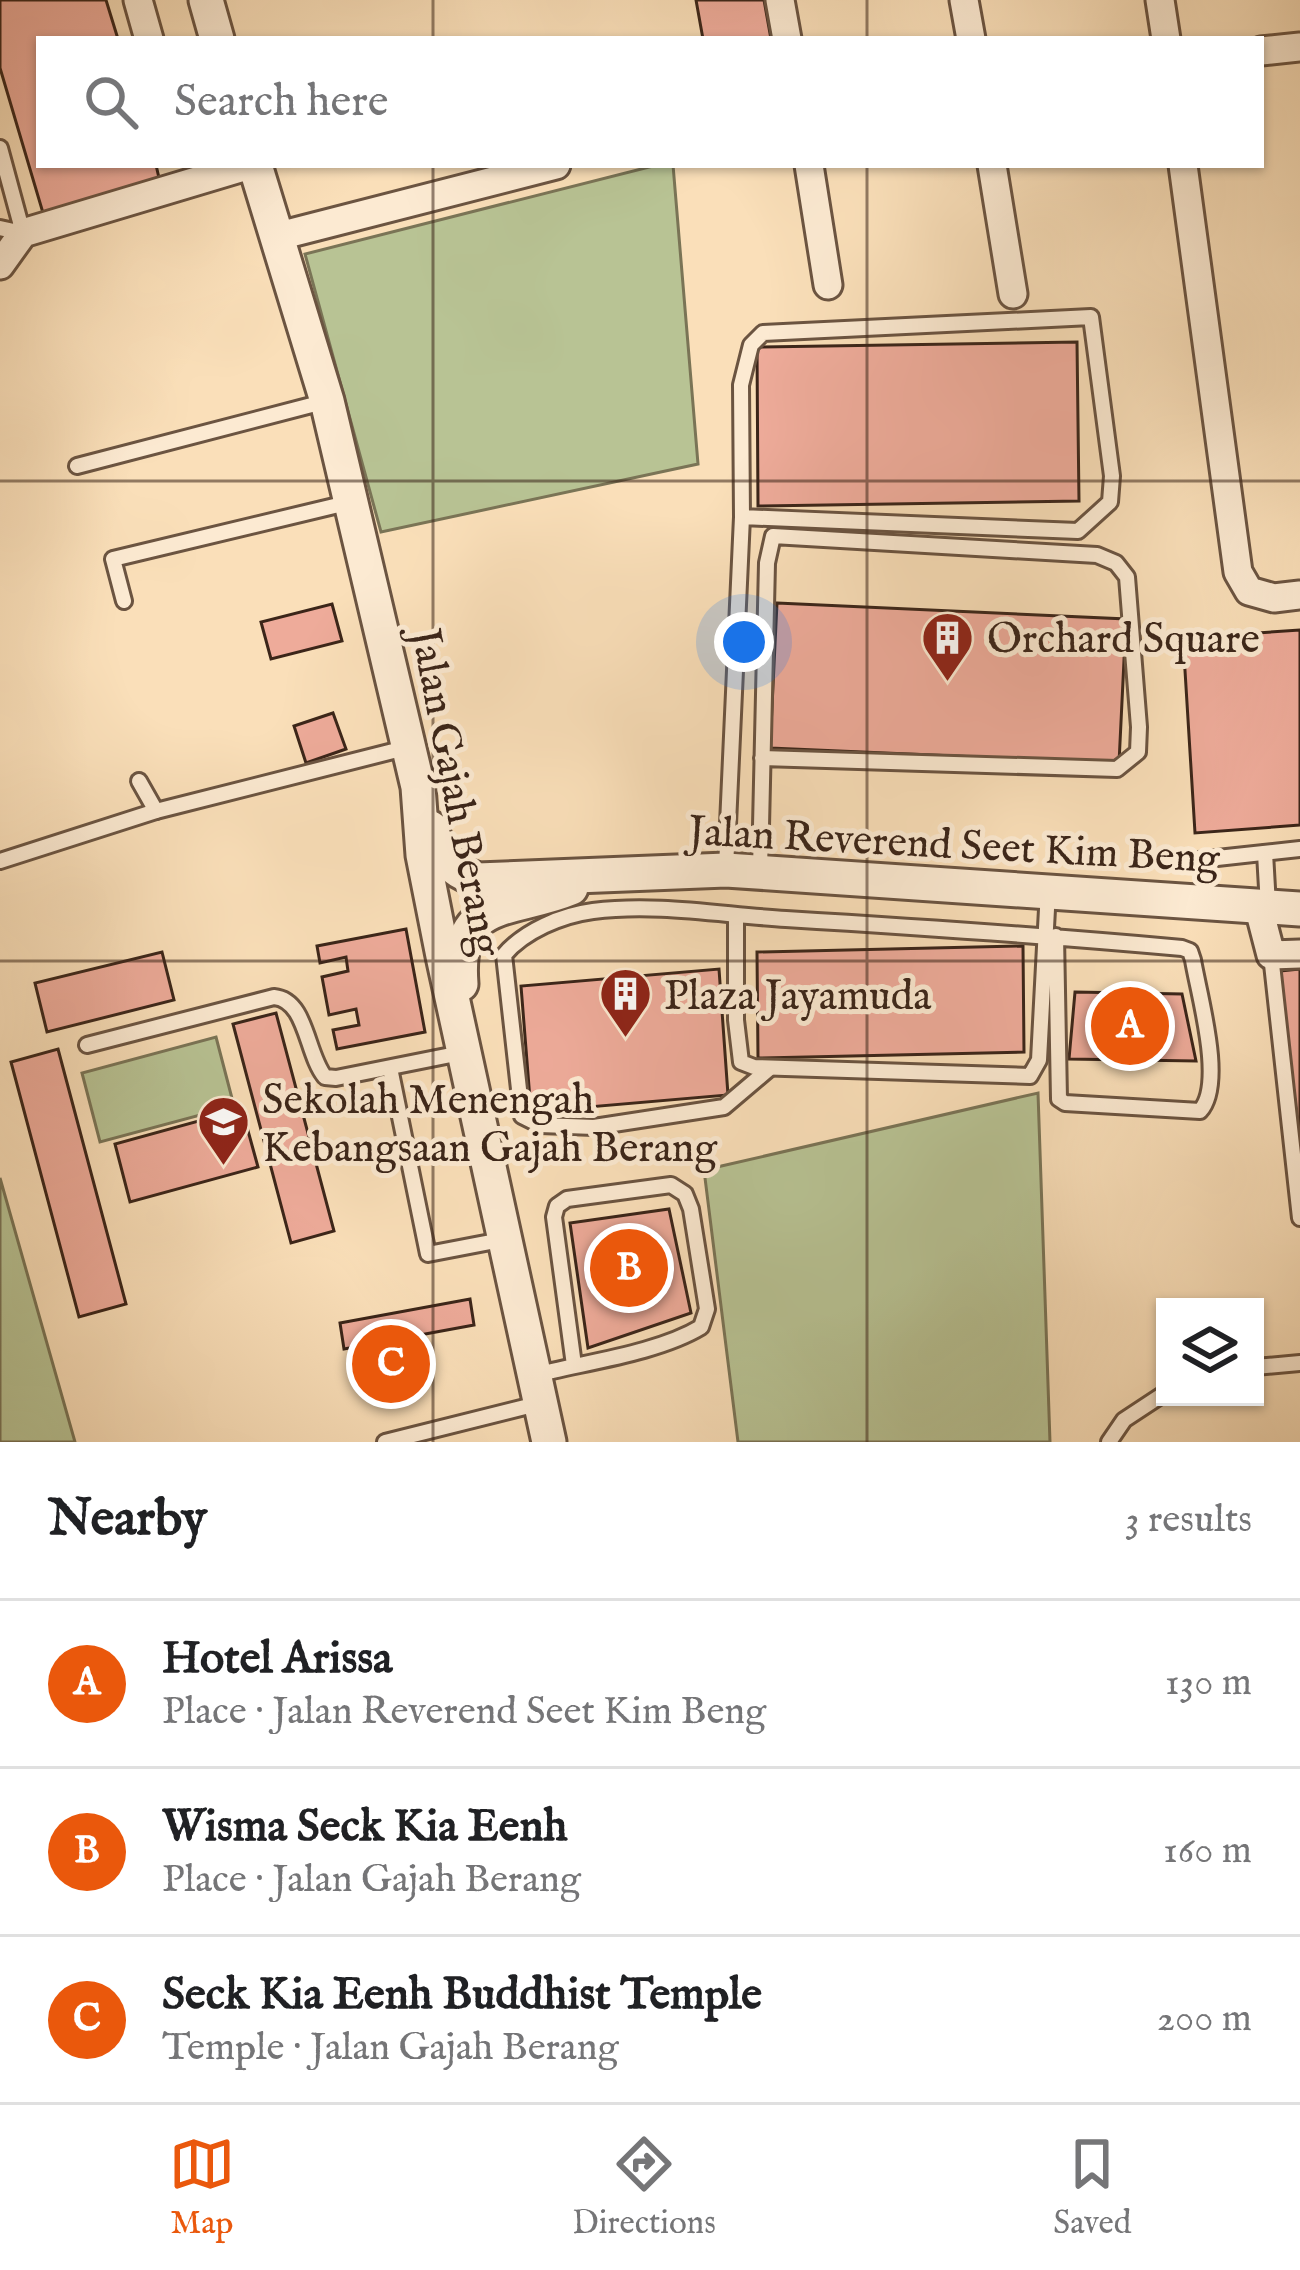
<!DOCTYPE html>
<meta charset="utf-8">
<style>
:root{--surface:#fff;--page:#f2f2f2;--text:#202124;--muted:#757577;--line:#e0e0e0;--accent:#ea580c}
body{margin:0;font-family:"IM FELL English",serif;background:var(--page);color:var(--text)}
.controls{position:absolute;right:36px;bottom:36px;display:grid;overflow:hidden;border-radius:0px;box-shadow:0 3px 9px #0004}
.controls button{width:108px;height:108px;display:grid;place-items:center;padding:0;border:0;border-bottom:3px solid var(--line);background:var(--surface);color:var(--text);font:60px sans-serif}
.you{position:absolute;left:744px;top:642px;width:42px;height:42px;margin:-30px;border:9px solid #fff;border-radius:50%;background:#1a73e8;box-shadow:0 0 0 18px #1a73e833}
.badge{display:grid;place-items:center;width:78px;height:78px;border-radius:50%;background:var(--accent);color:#fff;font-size:39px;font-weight:700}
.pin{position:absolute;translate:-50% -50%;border:6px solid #fff;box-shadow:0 3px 12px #0006}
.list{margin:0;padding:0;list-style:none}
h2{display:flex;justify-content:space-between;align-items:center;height:156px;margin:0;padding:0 48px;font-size:51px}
h2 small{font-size:39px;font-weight:400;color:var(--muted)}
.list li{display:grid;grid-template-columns:78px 1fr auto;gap:36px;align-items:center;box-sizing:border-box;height:168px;padding:0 48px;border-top:3px solid var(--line)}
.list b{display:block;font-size:45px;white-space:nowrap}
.list p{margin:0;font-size:39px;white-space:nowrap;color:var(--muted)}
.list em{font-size:39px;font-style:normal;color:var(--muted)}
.icon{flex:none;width:66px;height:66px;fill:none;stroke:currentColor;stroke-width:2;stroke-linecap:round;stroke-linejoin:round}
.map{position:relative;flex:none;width:1300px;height:1442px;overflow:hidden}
.search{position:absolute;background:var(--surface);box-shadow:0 3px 9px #0004;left:36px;right:36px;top:36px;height:132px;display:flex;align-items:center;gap:30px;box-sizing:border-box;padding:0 42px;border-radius:0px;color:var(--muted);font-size:45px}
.sheet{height:660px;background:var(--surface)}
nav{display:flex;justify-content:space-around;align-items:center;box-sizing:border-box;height:168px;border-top:3px solid var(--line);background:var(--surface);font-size:33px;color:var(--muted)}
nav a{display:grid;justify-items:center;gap:6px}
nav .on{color:var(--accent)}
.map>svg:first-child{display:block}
</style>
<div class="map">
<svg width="1300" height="1442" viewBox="0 0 1300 1442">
<rect width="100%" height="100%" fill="#fadfb9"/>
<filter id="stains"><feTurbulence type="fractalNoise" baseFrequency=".00167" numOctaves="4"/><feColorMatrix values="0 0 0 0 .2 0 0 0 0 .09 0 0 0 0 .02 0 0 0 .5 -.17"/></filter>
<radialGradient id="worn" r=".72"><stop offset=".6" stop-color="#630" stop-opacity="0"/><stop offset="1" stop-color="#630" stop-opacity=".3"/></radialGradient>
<g fill="#b8c394" stroke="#7a7456" stroke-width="3">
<path d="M657 165H673L698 464 381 532 305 254Z"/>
<path d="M216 1037 234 1106 100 1142 82 1073Z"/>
<path d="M1038 1093 1050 1442H738L704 1170Z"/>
<path d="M0 1178 75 1442H0Z"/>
</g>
<g fill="#eeab9a" stroke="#3b2519" stroke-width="3">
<path d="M0 0H106L118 39H39V165H156L159 178 43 213 0 68Z"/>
<path d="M696 0H764L771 39H703Z"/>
<path d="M1077 342 1079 501 758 506 757 347Z"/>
<path d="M777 603 1126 619 1119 763 770 748Z"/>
<path d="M332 604 342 641 271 659 261 622Z"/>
<path d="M1300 630V825L1195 833 1183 638Z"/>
<path d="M333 713 346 749 306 763 294 726Z"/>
<path d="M406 929 425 1032 337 1049 333 1030 359 1025 356 1009 329 1015 322 977 348 971 346 957 320 963 317 946Z"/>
<path d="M1023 946 1024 1052 758 1058 757 952Z"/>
<path d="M162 952 174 1000 47 1032 35 983Z"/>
<path d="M719 969 728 1095 531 1112 521 986Z"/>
<path d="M1300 969V1145L1280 971Z"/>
<path d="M1075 992 1182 994 1196 1061 1069 1059Z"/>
<path d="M276 1013 334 1231 291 1243 233 1024Z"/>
<path d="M58 1049 126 1304 79 1317 11 1062Z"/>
<path d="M242 1109 258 1167 130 1202 115 1144Z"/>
<path d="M669 1209 691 1313 588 1348 570 1223Z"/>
<path d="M470 1299 474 1325 344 1349 340 1323Z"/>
</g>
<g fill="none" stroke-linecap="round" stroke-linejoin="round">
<defs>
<g id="service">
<path d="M0 148 23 233 0 228"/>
<path d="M77 466 327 401"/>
<path d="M124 601 113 559 351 502"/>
<path d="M139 781 156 811"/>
<path d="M1265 853 1268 906"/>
<path d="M1199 860 1300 849"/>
<path d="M0 861 156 811 409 747"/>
<path d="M726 868 742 517 741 385 751 345 763 333 1091 317 1112 476 1110 502 1078 531 742 517"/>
<path d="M760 870 767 563 773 536 1097 555 1116 563 1127 577 1139 727 1138 752 1117 769 762 758"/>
<path d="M736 916V1020L741 1062 754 1067 1030 1076 1039 1060 1048 890"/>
<path d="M1271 955 1300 1218"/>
<path d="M87 1045 274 997C307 1000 306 1054 325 1077L336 1078 461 1053"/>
<path d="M390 1068 428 1254 501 1240"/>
<path d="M770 1068 724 1107 594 1127 540 1125 522 1116 504 955C524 931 562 915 593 911 657 903 721 915 786 919 918 927 1050 936 1182 948L1190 951 1193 960C1199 996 1225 1084 1200 1111L1065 1103 1059 1099 1056 936"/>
<path d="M1255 1367 1300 1363"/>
<path d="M535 1375C586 1362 658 1353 701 1327L707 1309 691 1209 685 1194 671 1185 567 1199 557 1206 554 1217 574 1365"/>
<path d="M385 1442 541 1403"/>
<path d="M1109 1442 1124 1420 1165 1393"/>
</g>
<g id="minor">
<path d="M138 0 149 39"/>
<path d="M780 0 787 39"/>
<path d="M964 0 971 39"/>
<path d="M1160 0 1166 39"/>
<path d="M1261 51 1300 47"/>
<path d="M809 165 828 285"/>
<path d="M992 165 1013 294"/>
<path d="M1183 165 1238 572 1249 591 1274 598 1300 595"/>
<path d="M279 236 556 165"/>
<path d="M0 265 23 233 250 165"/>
<path d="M1258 905 1271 955 1300 954"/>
</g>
<g id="tertiary">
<path d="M206 0 217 39"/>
<path d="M255 165 327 401 418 787 423 855 443 956 549 1442"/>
<path d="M431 828C440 857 450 870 478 880L726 870 1300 909"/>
<path d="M461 984C454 896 511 913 571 888"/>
</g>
</defs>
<use href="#service" stroke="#6b5441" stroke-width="20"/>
<use href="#minor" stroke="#6b5441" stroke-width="33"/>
<use href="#tertiary" stroke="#6b5441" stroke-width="39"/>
<use href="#service" stroke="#fcead2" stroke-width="14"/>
<use href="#minor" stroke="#fcead2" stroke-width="27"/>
<use href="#tertiary" stroke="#fcead2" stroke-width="33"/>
</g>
<path fill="none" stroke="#3b2519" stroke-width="3" stroke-opacity="0.55" d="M433 0V39M867 0V39M433 165V1442M867 165V1442M0 481H1300M0 961H1300"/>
<defs>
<symbol id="building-pin" viewBox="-11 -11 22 30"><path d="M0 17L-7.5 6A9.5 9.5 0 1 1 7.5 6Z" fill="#8f2418" stroke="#fcead2"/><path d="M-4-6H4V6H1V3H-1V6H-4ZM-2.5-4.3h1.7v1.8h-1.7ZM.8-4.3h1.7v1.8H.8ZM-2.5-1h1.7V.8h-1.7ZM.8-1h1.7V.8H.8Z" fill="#fff"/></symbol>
<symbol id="school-pin" viewBox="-11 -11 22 30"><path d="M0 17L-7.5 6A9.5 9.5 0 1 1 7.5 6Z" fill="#8f2418" stroke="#fcead2"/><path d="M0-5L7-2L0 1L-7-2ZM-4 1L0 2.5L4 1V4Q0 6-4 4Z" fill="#fff"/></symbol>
</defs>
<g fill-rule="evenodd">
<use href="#building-pin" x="918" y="608" width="59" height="81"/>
<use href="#building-pin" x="596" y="964" width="59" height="81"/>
<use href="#school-pin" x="194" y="1092" width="59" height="81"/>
</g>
<g text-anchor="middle" stroke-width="10" stroke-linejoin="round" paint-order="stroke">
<g font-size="42" fill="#3b2519" stroke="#fcead2" text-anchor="start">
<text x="987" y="652">Orchard Square</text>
<text x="664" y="1009">Plaza Jayamuda</text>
<text x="262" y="1113">Sekolah Menengah<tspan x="262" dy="48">Kebangsaan Gajah Berang</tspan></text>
</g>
<g font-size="42" fill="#3b2519" stroke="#fcead2">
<text transform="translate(458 792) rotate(79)" y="15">Jalan Gajah Berang</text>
<text transform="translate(954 843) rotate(3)" y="15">Jalan Reverend Seet Kim Beng</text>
</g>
</g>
<rect width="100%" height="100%" filter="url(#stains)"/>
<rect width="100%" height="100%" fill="url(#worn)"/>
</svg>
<div class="controls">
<button><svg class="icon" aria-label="layers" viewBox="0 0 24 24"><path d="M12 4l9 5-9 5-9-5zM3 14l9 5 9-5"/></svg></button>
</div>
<div class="you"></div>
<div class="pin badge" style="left:1130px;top:1026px">A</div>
<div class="pin badge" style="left:629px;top:1268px">B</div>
<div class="pin badge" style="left:391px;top:1364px">C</div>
<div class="search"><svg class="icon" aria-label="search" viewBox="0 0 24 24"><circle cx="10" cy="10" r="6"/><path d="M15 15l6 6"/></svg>Search here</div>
</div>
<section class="sheet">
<h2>Nearby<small>3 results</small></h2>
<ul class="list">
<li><span class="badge">A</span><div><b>Hotel Arissa</b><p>Place · Jalan Reverend Seet Kim Beng</p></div><em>130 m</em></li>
<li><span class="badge">B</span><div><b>Wisma Seck Kia Eenh</b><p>Place · Jalan Gajah Berang</p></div><em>160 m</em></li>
<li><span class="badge">C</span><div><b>Seck Kia Eenh Buddhist Temple</b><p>Temple · Jalan Gajah Berang</p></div><em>200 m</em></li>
</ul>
</section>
<nav>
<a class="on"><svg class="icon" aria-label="map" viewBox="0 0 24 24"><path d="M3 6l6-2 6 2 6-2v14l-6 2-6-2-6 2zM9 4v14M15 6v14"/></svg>Map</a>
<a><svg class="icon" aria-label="directions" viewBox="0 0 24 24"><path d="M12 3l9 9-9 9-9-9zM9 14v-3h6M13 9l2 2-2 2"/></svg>Directions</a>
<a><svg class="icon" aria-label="saved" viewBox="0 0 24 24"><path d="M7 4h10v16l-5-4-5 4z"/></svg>Saved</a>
</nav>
